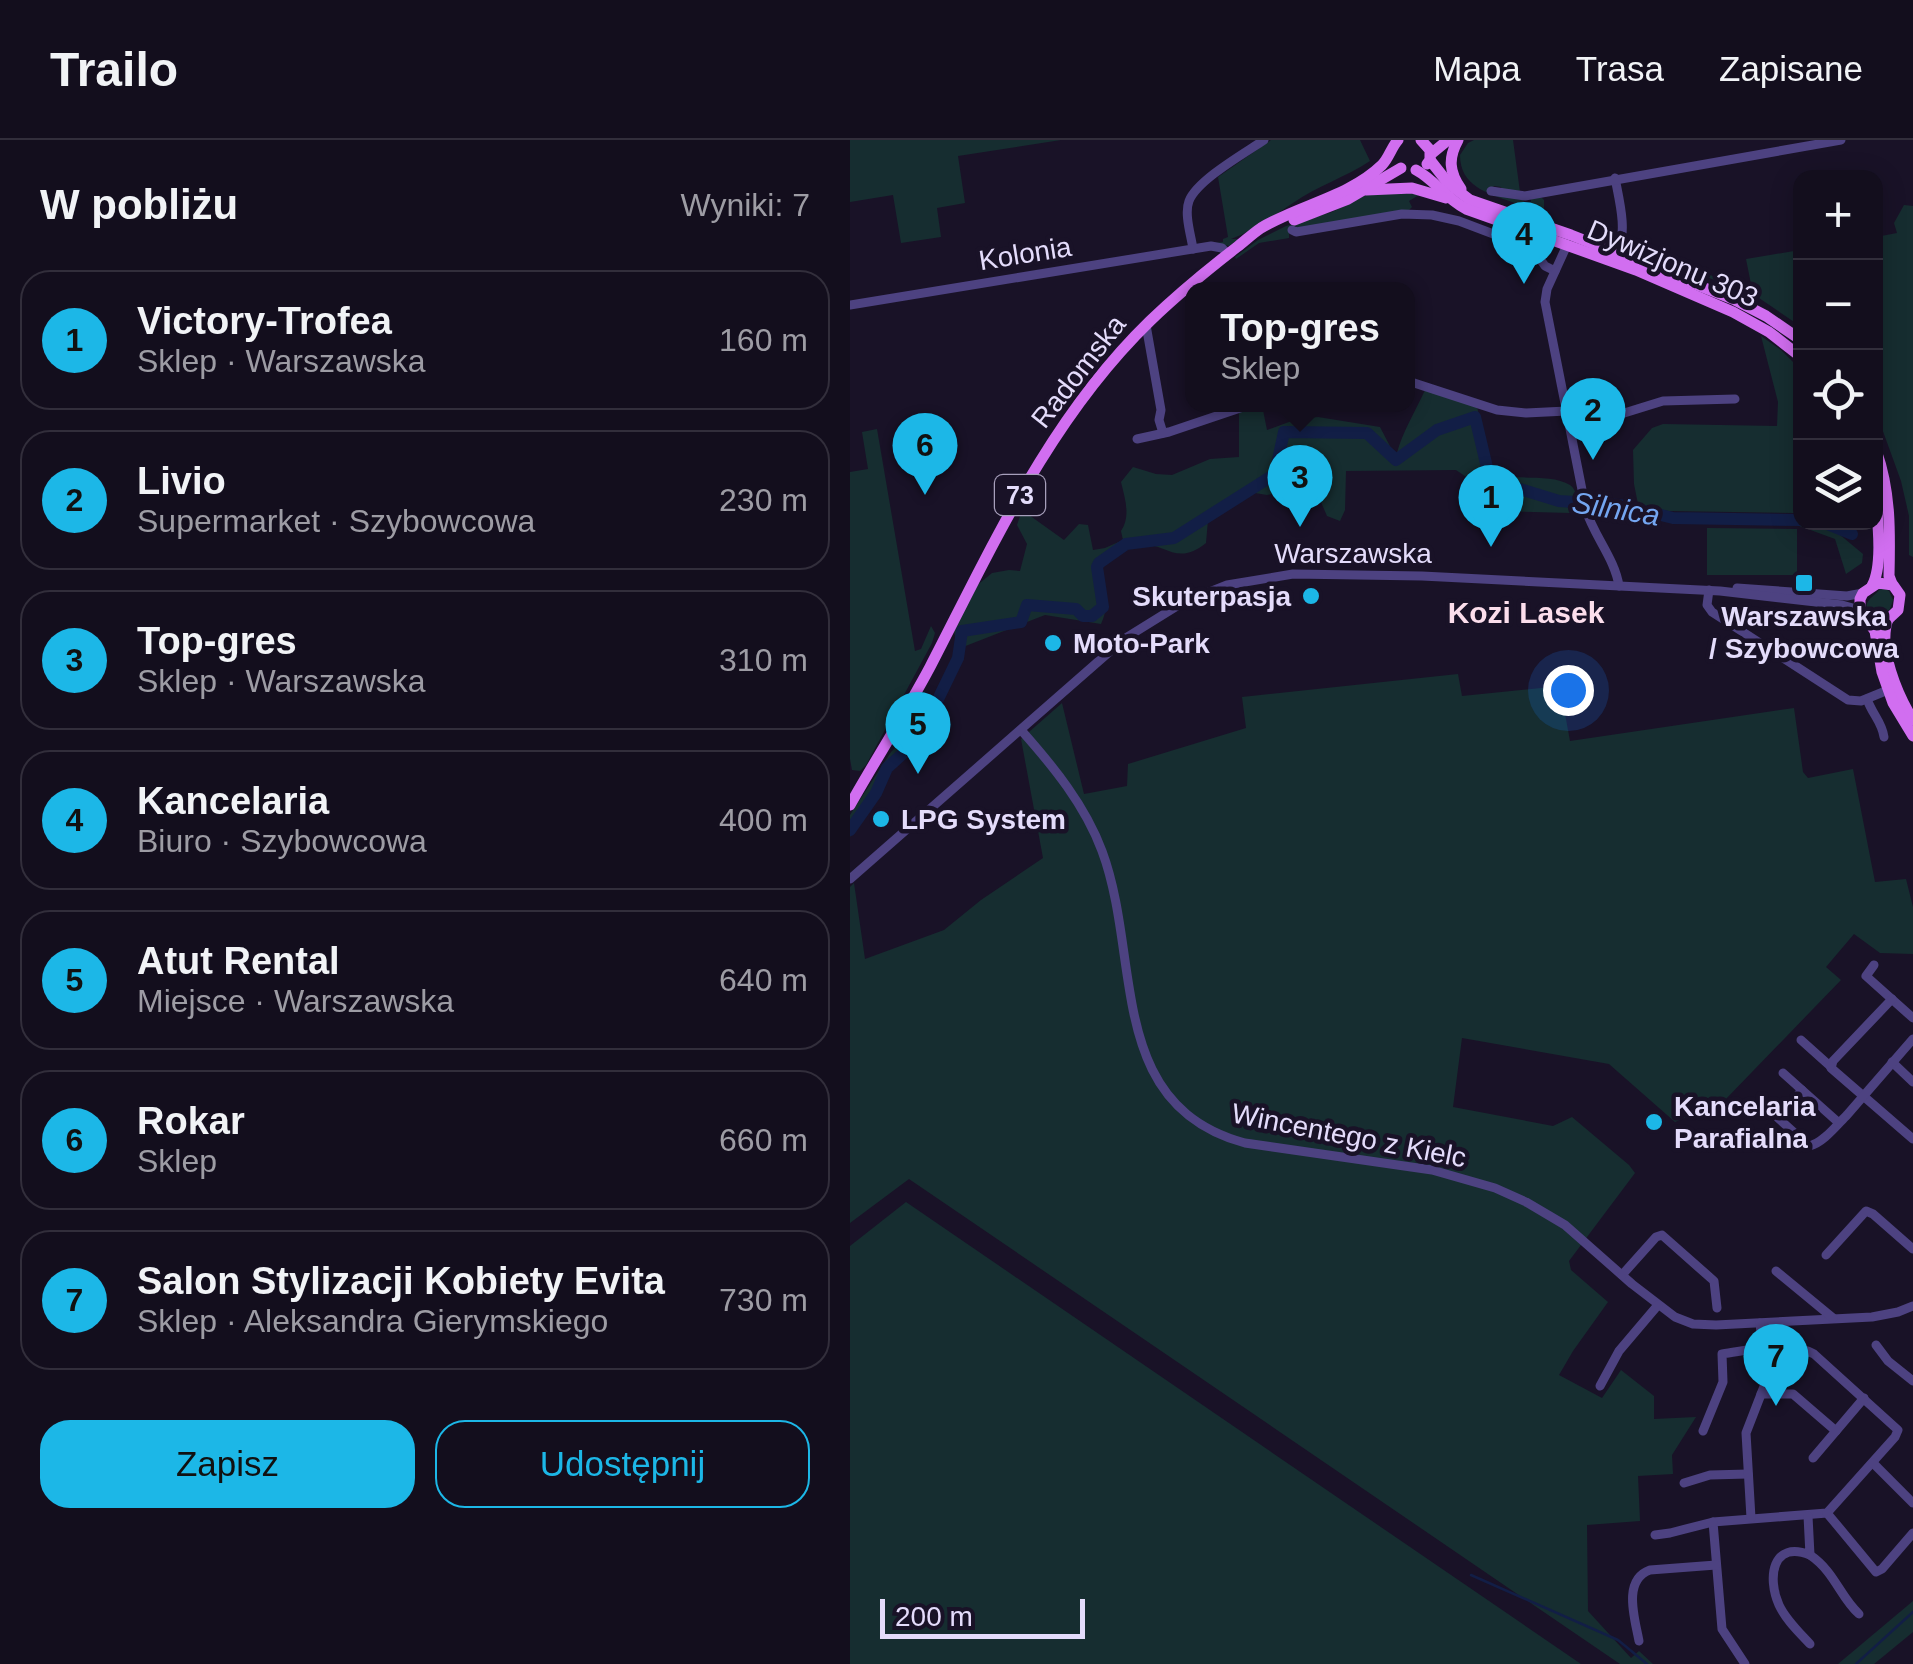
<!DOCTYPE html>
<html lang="pl">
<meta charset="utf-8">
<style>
:root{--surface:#130e1d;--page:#1c1726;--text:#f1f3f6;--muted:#9d9ca4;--line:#322e3b;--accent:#1cb7e7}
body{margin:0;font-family:Arial,sans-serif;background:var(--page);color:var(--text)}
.controls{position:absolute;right:30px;top:30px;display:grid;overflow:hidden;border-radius:20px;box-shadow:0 5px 25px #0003}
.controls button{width:90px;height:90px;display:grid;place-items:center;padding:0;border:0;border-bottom:2px solid var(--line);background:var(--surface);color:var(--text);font:50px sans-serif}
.scale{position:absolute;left:30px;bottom:25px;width:205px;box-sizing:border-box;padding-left:10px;border:5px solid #e4dcfb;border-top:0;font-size:28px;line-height:35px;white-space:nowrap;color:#e4dcfb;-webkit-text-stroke:8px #191227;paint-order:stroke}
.you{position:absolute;left:718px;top:550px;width:35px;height:35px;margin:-25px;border:8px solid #fff;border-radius:50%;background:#1a73e8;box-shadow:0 0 0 15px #1a73e833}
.badge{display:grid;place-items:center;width:65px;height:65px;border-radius:50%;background:var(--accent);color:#111;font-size:32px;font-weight:700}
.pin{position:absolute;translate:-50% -82px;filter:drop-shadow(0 2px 5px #0008)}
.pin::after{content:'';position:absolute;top:52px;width:35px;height:30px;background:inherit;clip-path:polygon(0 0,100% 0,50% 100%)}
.popup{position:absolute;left:335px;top:142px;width:230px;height:130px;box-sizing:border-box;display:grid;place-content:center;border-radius:20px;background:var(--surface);filter:drop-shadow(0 2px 8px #0005);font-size:32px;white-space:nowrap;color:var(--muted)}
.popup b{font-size:38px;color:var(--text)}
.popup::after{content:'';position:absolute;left:50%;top:100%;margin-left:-20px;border:20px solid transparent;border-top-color:var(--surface)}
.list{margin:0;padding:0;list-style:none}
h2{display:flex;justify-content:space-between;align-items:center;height:130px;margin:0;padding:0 40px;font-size:42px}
h2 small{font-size:32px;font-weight:400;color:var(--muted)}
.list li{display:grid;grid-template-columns:65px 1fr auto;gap:30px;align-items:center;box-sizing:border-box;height:140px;margin:0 20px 20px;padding:0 20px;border:2px solid var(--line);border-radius:30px}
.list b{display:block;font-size:38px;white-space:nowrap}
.list p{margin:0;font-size:32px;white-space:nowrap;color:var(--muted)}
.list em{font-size:32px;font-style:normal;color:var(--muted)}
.actions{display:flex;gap:20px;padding:30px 40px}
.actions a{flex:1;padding:22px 0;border:2px solid var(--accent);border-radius:30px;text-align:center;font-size:35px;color:var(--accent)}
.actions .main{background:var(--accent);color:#111}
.icon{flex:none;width:55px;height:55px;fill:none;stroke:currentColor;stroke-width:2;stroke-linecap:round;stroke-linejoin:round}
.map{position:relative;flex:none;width:1063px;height:1524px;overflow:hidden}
header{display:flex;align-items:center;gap:60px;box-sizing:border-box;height:140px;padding:0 50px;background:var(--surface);border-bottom:2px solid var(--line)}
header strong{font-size:48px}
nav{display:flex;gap:55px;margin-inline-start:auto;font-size:35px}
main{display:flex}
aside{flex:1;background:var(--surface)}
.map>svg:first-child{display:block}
</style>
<header>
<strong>Trailo</strong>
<nav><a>Mapa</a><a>Trasa</a><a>Zapisane</a></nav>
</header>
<main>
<aside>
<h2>W pobliżu<small>Wyniki: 7</small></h2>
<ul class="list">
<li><span class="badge">1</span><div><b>Victory-Trofea</b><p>Sklep · Warszawska</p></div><em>160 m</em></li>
<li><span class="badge">2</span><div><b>Livio</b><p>Supermarket · Szybowcowa</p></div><em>230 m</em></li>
<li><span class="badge">3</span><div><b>Top-gres</b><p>Sklep · Warszawska</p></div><em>310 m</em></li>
<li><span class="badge">4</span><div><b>Kancelaria</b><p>Biuro · Szybowcowa</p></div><em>400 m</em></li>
<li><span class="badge">5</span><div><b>Atut Rental</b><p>Miejsce · Warszawska</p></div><em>640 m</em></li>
<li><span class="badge">6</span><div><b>Rokar</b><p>Sklep</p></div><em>660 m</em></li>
<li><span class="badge">7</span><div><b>Salon Stylizacji Kobiety Evita</b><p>Sklep · Aleksandra Gierymskiego</p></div><em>730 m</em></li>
</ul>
<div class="actions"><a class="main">Zapisz</a><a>Udostępnij</a></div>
</aside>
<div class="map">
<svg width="1063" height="1524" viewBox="0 0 1063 1524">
<rect width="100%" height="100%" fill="#191227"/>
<g fill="#162d30">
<path d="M0 0H211L108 16 115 63 87 68 91 97 51 103 43 55 0 62Z"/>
<path d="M421 0H510L520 21C496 37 467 46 443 63 425 75 401 92 381 99H389L379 106 365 103 373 102V99L378 97 368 37Z"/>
<path d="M624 0H663L670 52 652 50 651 47 644 46 641 49 673 60 676 65 681 64V59L687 56 688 58H692L694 60V75C683 71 673 66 662 62 637 53 610 46 610 15L618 3Z"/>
<path d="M551 50 569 55 559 61 562 67 558 71 448 88 445 86 439 88V98L409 103 386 119 385 117 408 100 436 86 482 72 520 53Z"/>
<path d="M1054 65 1063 66V417L1059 415V376L1051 341 1026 272V97L1047 93 1044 83Z"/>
<path d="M950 110V186L909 158 812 119 902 149 896 119Z"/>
<path d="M911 196 931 210 950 229 951 382 986 383 983 389 1013 414 1012 423 996 434 985 399 944 384V373L818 371 788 364 784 344 783 310 802 288 813 284 927 286 928 262Z"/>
<path d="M575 250 627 267 644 334C665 341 701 333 720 345 727 350 727 360 728 368L721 373 644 371 628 353 625 343 606 330 496 331 495 370 490 381 477 376 464 346 450 331 430 341 426 353 417 355 405 353 358 380 356 403C324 429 315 398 281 405 269 407 258 420 248 428 256 447 260 465 251 484L195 475 113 507 107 505 104 491 125 447 142 433 159 430 170 431 177 404 167 385 172 370 214 400 229 384 238 385 243 410 255 408 273 400 271 391C281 376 275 359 271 342L283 327 306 334 322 335 360 319 389 317V272L412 265 417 290 447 279 468 277 530 287 543 312 547 313C552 293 566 270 575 250Z"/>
<path d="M27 289 65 511 71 509 81 486 85 493 82 503 16 625 10 631 2 630 0 619V332L18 329 12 292Z"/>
<path d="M857 388 947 389V435H857Z"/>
<path d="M1031 447 1039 451 1043 460 1040 469 1030 479 1020 475C1010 460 1025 458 1031 447Z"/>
<path d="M608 534 612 556 710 546 720 601 944 568 953 632 958 638 1003 629 1025 742 1056 739 1063 767V814L1030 813 1004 794 976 827 991 840 873 962 825 982 759 924 612 898 603 967 703 986 722 977 779 1025 785 1033 719 1121 721 1130 758 1162 723 1211 709 1235 752 1258 771 1230 804 1256V1279L846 1277 822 1315 823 1334 788 1336 790 1381 737 1385 738 1471 781 1518 789 1511 803 1524H770L59 1039 0 1083V747L4 743 15 819 94 790 131 760 193 718 171 599 212 563 234 654 277 646 278 624 396 588 392 557Z"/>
<path d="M70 583H75L64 603 43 627 28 656 0 697V675L41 612Z"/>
<path d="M56 1062 731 1524H0V1106Z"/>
<path d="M1063 1461V1492L1024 1524H988Z"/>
</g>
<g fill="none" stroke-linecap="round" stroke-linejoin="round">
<g stroke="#121e46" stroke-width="2.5">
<path d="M621 1435 768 1500 797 1524"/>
<path d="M1006 1524 1063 1472"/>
</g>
<g stroke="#121e46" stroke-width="12">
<path d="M972 382 1002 394"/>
<path d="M0 690 26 653 37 628 59 608 77 582 108 518 112 491 171 482 177 465 226 469 233 476H242L253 467 247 427 249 423 276 404 324 398 425 334 434 292 517 293 546 320 587 290 625 277 640 340 709 361 770 365 823 378 951 380"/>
</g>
<g stroke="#4d4281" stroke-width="9">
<path d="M765 38C770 64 777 89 768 114"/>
<path d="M641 51 675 56 991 0"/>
<path d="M442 90 446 92 552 74 582 75 609 81 683 109 695 126 705 131"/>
<path d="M717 105 697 149 695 162 736 370C744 396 765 419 769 446"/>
<path d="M343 109C341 95 334 74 339 61 347 40 395 13 414 0"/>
<path d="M0 165 361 106 372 108 378 114"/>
<path d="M296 185 311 270 309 280 313 293"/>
<path d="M558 241 647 270 676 273 717 271"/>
<path d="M718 276 771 274 813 261 885 259"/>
<path d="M287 299 319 292 402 264"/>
<path d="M887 448 997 456 1013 453"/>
<path d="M859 450 857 465 862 472 998 560 1011 561 1038 550"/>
<path d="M1017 559C1022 574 1032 582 1034 597"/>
<path d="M171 590C203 626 235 665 252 711 292 818 255 965 395 1003L582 1030 645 1048 676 1062 715 1085 782 1144 825 1177 843 1184 866 1185 1022 1177 1048 1172 1063 1166"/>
<path d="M0 739 274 499 332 463 377 445 443 434 572 436 870 451 992 465 1010 470"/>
<path d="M1024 825 1016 836 1063 878"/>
<path d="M1042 859 983 921 981 928 1063 999"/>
<path d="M951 900 980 926"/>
<path d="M1042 922 1063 942"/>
<path d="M933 933 952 950"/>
<path d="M989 983 952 950 928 978 959 1006C972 1004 987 985 997 975L1063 899"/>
<path d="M976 1115 1016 1071 1023 1074 1063 1109"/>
<path d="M926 1131 983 1178"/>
<path d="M772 1135 806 1097 812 1095 864 1141 867 1168"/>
<path d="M1026 1205 1038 1221 1063 1241"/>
<path d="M750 1246 769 1211 808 1165"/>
<path d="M911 1254H943L986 1291"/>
<path d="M853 1291 873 1242 872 1214C901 1210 938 1200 964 1214L1048 1290 1045 1297 977 1373 863 1382 872 1489 895 1524"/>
<path d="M963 1318 1014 1258"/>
<path d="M1023 1323 1063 1363"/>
<path d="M834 1343 860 1335 898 1334"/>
<path d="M977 1373 1026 1432 1032 1429 1063 1393"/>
<path d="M958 1376 960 1415C922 1400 917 1438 929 1465 936 1480 949 1492 960 1504"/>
<path d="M901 1378 896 1293 915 1244V1233L910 1183"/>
<path d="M805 1395 820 1393 863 1382"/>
<path d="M960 1415C985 1432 990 1457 1009 1474"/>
<path d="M789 1501C785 1479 772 1440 800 1430L866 1425"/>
</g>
<g stroke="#d16ef0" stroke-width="11">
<path d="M571 0 580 10V20L577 24"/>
<path d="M608 0C598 18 599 32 611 49"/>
<path d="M581 14 598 0"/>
<path d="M580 20 598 43 620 60 721 95 885 160 916 176 951 200"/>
<path d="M566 30C585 40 595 58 616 69L786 130 883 172 919 192 951 217"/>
<path d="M516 50 562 48 596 58"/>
<path d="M444 80 498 59 551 28"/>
<path d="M1026 310C1041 352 1040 393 1039 436L1042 444"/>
<path d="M1022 446C1033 426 1028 384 1026 361"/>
<path d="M1038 479C1027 508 1048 556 1063 580"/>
<path d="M1020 484 1034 483 1048 470 1050 455 1043 445 1028 443 1013 453 1010 459V470L1025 491 1032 532 1043 563 1063 596"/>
<path d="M0 665C26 619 55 574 80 527 143 405 200 278 300 181 327 155 356 131 387 107 395 101 402 94 411 88 449 65 499 57 532 25 539 18 541 8 548 0"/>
</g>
</g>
<g fill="#1cb7e7" stroke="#191227" stroke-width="4">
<rect x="944" y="433" width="20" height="20" rx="5"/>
<circle cx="461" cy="456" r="10"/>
<circle cx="203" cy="503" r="10"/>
<circle cx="31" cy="679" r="10"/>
<circle cx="804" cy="982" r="10"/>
</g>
<g text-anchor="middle" stroke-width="9" stroke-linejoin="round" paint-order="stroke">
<rect fill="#191227" stroke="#a79fbb" stroke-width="2.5" x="145" y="335" width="50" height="40" rx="8"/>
<g font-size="25" font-weight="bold" fill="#e4dcfb">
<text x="170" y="364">73</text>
</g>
<g font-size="28" fill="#e4dcfb" stroke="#191227">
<text transform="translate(175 113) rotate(-9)" y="10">Kolonia</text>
<text transform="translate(823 123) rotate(23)" y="10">Dywizjonu 303</text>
<text transform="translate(228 231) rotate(-52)" y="10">Radomska</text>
<text x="503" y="423">Warszawska</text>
<text transform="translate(499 995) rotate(11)" y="10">Wincentego z Kielc</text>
</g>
<g font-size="28" font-weight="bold" fill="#e4dcfb" stroke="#191227" text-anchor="start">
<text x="441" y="466" text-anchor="end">Skuterpasja</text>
<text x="954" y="486" text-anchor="middle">Warszawska<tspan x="954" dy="32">/ Szybowcowa</tspan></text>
<text x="223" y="513">Moto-Park</text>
<text x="51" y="689">LPG System</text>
<text x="824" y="976">Kancelaria<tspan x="824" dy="32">Parafialna</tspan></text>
</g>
<g font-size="30" font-style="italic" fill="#74a6f1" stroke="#191227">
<text transform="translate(766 369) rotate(9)" y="10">Silnica</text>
</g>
<g font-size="30" font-weight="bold" fill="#fcdeec" stroke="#191227">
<text x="676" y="483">Kozi Lasek</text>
</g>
</g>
</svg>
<div class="controls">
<button>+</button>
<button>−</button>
<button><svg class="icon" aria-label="locate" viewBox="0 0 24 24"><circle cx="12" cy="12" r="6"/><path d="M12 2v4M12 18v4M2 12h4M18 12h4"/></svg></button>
<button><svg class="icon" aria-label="layers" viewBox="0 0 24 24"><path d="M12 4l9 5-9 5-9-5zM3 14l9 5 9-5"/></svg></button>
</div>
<div class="scale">200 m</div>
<div class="you"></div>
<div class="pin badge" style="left:641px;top:407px">1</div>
<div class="pin badge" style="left:743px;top:320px">2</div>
<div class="pin badge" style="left:450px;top:387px">3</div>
<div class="popup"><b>Top-gres</b>Sklep</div>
<div class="pin badge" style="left:674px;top:144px">4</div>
<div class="pin badge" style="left:68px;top:634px">5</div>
<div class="pin badge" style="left:75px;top:355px">6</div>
<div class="pin badge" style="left:926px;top:1266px">7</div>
</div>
</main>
